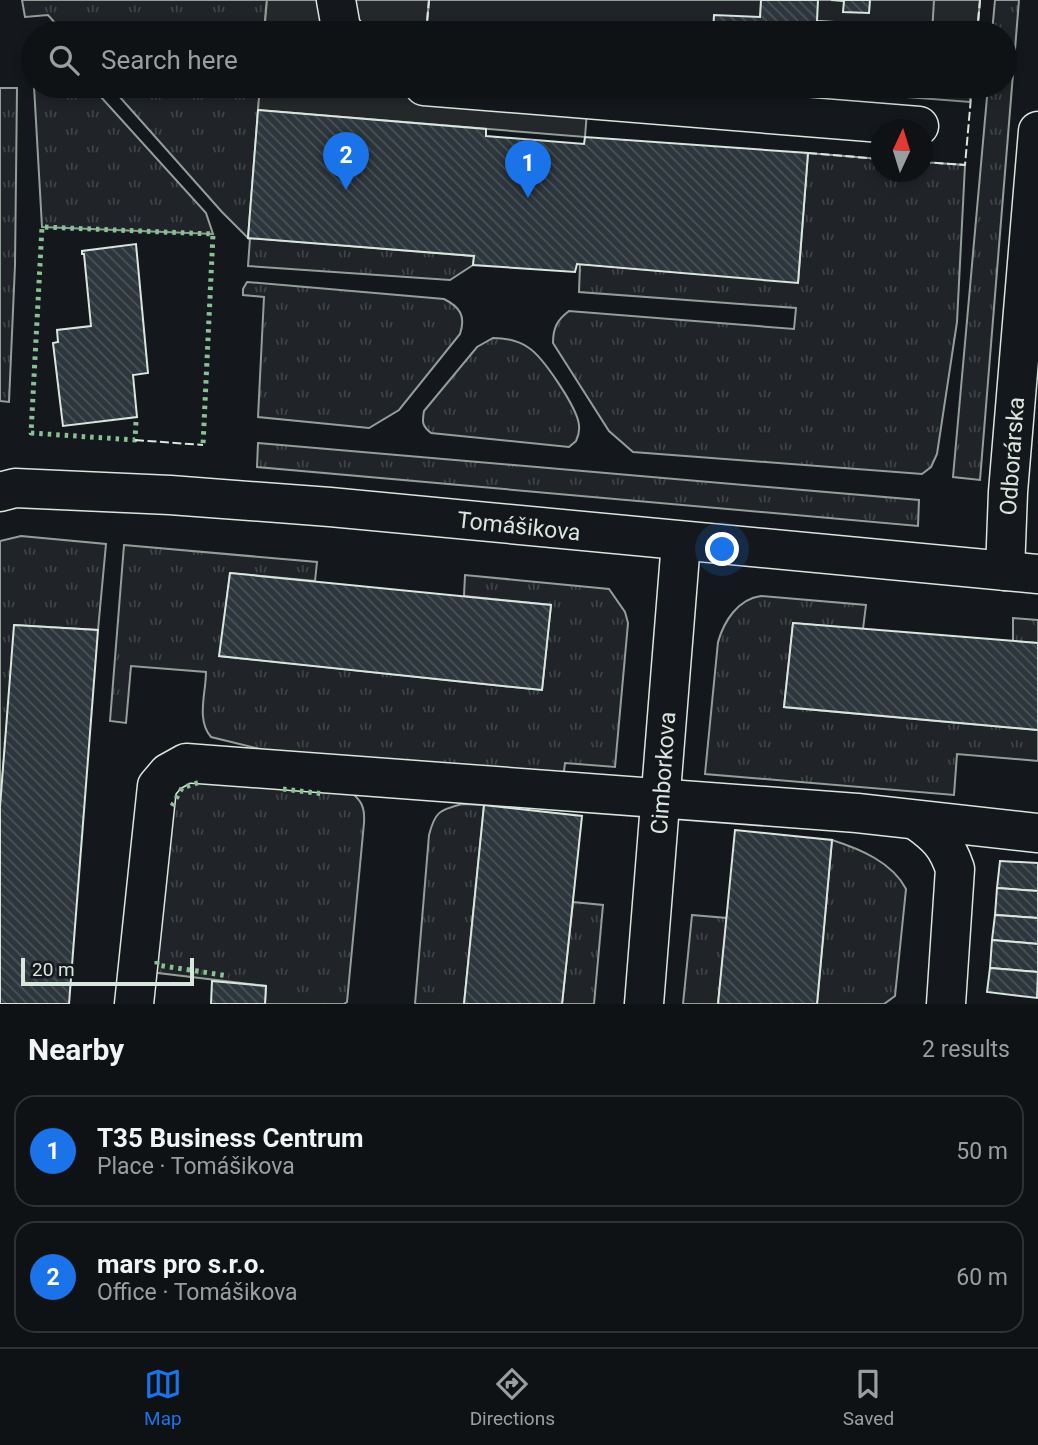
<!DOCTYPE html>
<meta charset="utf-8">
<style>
:root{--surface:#0f1215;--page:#181b1e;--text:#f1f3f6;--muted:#9b9ea0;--line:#2f3234;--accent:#1a73e8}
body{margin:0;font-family:Roboto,sans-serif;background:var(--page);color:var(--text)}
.compass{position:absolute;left:870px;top:119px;width:63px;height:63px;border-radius:50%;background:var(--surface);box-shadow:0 4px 10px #0003;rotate:4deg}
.scale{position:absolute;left:21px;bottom:18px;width:173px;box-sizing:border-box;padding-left:7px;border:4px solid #d8e6dc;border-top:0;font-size:19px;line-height:24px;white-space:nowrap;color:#d8e6dc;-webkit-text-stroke:5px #14181c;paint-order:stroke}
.you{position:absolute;left:723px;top:550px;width:24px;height:24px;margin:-18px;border:5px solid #fff;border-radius:50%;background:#1a73e8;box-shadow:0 0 0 10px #1a73e833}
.badge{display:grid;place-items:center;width:46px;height:46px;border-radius:50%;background:var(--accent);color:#fff;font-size:23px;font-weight:700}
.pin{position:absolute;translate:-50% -58px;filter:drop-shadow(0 2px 4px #0008)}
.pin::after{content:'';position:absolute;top:37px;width:24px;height:21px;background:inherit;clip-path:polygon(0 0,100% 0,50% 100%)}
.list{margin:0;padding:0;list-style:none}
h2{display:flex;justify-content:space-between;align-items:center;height:91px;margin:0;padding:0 28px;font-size:30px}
h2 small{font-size:23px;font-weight:400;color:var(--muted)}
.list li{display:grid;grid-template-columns:46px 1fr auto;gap:21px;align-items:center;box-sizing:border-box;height:112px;margin:0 14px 14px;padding:0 14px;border:2px solid var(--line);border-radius:21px}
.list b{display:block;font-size:26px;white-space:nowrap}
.list p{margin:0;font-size:23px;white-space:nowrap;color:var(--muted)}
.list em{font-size:23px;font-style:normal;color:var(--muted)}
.icon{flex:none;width:38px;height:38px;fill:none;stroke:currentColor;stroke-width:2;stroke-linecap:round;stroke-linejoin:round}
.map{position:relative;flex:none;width:1038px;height:1004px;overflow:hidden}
.search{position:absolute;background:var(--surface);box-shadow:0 4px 10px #0003;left:21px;right:21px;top:21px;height:77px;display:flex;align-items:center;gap:18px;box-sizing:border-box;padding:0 24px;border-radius:38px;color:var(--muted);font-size:26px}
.sheet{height:343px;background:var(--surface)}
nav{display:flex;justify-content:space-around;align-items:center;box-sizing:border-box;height:98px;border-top:2px solid var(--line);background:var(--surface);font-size:19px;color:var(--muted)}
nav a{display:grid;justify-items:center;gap:4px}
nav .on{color:var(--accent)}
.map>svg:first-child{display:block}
</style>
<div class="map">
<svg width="1038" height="1004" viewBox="0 0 1038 1004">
<defs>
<pattern id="grass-tufts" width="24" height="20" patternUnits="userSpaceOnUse" patternTransform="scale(1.75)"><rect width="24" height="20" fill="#202428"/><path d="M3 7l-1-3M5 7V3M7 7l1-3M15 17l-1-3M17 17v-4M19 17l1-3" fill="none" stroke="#404447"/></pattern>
<pattern id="building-back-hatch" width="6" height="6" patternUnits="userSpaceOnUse" patternTransform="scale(1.75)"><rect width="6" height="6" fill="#2c363c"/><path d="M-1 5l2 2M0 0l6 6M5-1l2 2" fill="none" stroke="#4a5358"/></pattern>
</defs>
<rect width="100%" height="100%" fill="#14181c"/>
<g fill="url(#grass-tufts)" stroke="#939e99" stroke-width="2">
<path d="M22 0H267L264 33H64L48 15 25 17Z"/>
<path d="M995 0H1019L980 480 953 477 988 86H1005V33H992Z"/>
<path d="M34 86H91L206 213 213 234 42 227Z"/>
<path d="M110 86H260L248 238 222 212Z"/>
<path d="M0 88H17L15 265 9 402 0 401Z"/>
<path d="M808 153 880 159V172H922L923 162 965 165 957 322 937 454 931 467 922 474 633 452 609 431 553 343C553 328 557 320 569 311L794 329 796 308 579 292 580 264 798 282Z"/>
<path d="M250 238 474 256 473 265 450 280 248 266Z"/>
<path d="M247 282 444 299C460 307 466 316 460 334L399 410 369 428 258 417 264 297 243 295V289Z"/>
<path d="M493 338C506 338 518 340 529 348 544 358 573 403 578 420 580 427 579 435 576 441L569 447 431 433C422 426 422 422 424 411L477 347Z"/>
<path d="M258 443 919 500 918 526 257 467Z"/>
<path d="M21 536 106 544 98 630 15 625 0 807V541Z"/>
<path d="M124 545 317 562 315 581 230 573 220 656 542 690 551 605 464 596 465 575 609 589 625 612 628 623 615 767 565 763 563 779 276 753 211 737C196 720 206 693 206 672L131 666 126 723 110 721Z"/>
<path d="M761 596 866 605 863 629 793 623 784 707 1038 730V761L957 754 954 795 705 774 718 642C724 621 738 599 761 596Z"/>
<path d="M1013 618 1038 620V643L1013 641Z"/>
<path d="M183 778 349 791C362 800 365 808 364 823L347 1002 344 1004H265L266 986 150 972 167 805Z"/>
<path d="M462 804 484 805 464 1004H415L429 835C435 812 439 810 462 804Z"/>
<path d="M832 840C860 849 892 862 906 889L895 996 884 1004H817Z"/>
<path d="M573 902 603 905 594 1004H562Z"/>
<path d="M692 915 727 918 718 1004H683Z"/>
</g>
<g fill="#202428" stroke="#939e99" stroke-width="2">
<path d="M429 0H980L977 33H426Z"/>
<path d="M764 86H972L970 102Z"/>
</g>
<g fill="#24282b" stroke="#939e99" stroke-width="2">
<path d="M267 0H429L426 33H264Z"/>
<path d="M934 0H980L977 33H932Z"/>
<path d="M260 86H589L585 137 258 110Z"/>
</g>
<g fill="url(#building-back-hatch)" stroke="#d8e6dc" stroke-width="2">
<path d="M761 0H818L817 21 905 26V33H713L714 15 760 17Z"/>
<path d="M831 0H870L869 13 843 12 844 1Z"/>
<path d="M764 86H902V97Z"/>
<path d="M258 110 486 129V136L584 144 585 137 808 153 798 283 577 264 575 272 473 265 474 256 248 238Z"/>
<path d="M136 244 148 373 133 375 137 417 63 426 53 343 58 342 57 330 91 326 84 254H82V251Z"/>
<path d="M230 573 551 605 542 690 219 656Z"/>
<path d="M793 623 1038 643V730L784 707Z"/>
<path d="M14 625 98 630 69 1004H0V807Z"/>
<path d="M484 805 582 816 562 1004H464Z"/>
<path d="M735 830 832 840 817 1004H718Z"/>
<path d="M1000 861 1038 863V891L997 888Z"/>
<path d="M997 888 1038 891V918L995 915Z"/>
<path d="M995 915 1038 918V944L992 940Z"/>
<path d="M992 940 1038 944V972L990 968Z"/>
<path d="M990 968 1038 972 1037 998 987 992Z"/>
<path d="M212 981 266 986 265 1004H211Z"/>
</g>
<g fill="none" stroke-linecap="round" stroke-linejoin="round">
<defs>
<g id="minor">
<path d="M336 0 341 28 345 33"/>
<path d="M424 86 919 126"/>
<path d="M0 492 15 488 170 495 330 507 1038 574"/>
<path d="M1005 571 1008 492 1038 131"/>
<path d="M917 821C938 836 947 845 955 869L946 1004"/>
<path d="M134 1004 157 786 168 773 186 763 857 813 1038 833"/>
<path d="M644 1004 681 542"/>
</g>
</defs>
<use href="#minor" stroke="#d8e6dc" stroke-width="41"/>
<use href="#minor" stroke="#14181c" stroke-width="38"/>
<g stroke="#8ac095" stroke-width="5" stroke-dasharray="3.5 5" stroke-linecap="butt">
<path d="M136 422 135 440 31 433 42 227 213 234 203 445"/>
<path d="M283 789 325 794"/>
<path d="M172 806 182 788 200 782"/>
<path d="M157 961V965L229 976"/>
</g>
<g stroke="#d8e6dc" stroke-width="2" stroke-dasharray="9 3.5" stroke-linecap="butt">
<path d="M426 33 429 0"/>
<path d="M977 33 980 0"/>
<path d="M808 153 880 159"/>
<path d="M922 162 965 165 972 86"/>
<path d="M135 440 203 445"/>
</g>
</g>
<g text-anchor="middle" stroke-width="5" stroke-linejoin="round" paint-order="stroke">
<g font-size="23" fill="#d8e6dc" stroke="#14181c">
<text transform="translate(1012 456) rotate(-86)" y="8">Odborárska</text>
<text transform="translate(519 526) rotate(6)" y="8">Tomášikova</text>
<text transform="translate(663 773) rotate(-86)" y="8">Cimborkova</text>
</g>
</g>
</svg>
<svg class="compass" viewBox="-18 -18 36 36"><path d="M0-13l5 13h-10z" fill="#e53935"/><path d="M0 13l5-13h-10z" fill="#9b9ea0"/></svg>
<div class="scale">20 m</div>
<div class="you"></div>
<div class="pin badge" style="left:528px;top:198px">1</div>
<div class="pin badge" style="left:346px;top:190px">2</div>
<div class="search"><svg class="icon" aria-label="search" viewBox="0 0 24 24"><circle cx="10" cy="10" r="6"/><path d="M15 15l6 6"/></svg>Search here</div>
</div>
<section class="sheet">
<h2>Nearby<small>2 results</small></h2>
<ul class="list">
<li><span class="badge">1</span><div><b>T35 Business Centrum</b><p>Place · Tomášikova</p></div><em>50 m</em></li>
<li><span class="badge">2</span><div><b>mars pro s.r.o.</b><p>Office · Tomášikova</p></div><em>60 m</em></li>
</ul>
</section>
<nav>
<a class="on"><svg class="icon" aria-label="map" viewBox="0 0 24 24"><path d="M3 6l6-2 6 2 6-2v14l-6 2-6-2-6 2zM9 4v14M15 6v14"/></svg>Map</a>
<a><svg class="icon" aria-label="directions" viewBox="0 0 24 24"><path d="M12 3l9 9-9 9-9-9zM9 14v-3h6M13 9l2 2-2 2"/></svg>Directions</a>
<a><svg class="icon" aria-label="saved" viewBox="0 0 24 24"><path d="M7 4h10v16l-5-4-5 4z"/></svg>Saved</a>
</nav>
